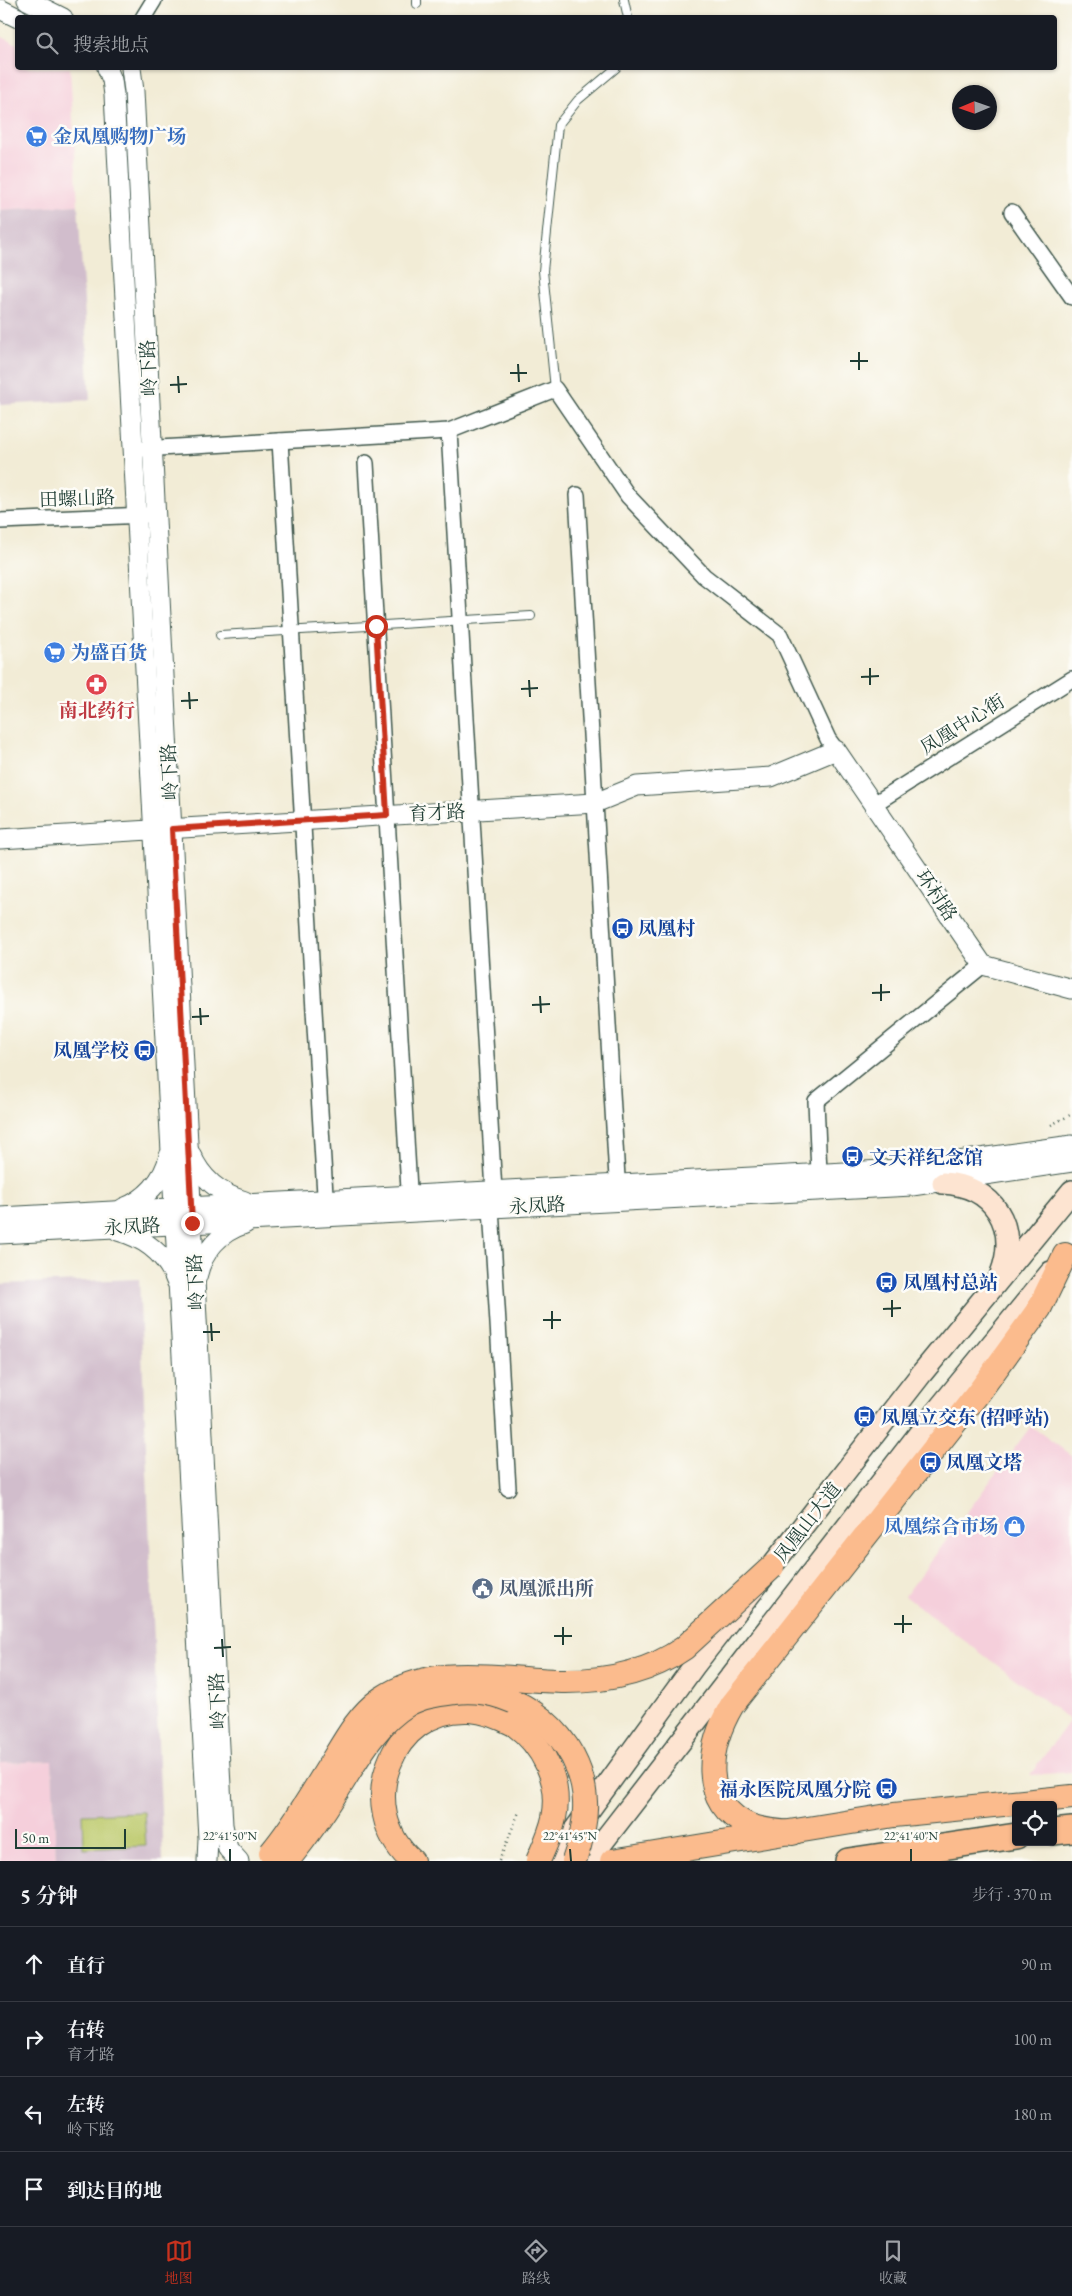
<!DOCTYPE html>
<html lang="zh">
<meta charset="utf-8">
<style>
:root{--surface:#171b24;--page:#20242c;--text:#f1f3f6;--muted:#9ea1a6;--line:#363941;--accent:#c8321e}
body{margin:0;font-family:"EB Garamond","Noto Serif SC",serif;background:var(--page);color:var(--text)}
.controls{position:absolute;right:15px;bottom:15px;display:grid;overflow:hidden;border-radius:5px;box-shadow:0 1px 4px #0004}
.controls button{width:45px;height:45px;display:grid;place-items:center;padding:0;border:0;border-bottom:1px solid var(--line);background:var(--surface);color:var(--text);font:25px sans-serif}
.compass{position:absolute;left:952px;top:85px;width:45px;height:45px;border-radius:50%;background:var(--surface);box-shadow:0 1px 4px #0004;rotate:268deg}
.scale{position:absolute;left:15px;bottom:12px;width:111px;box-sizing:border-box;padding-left:5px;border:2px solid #1f3d34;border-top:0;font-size:14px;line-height:18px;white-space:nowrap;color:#1f3d34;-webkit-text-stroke:4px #fdfcf7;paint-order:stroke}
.stop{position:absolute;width:15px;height:15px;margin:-11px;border:4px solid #c8321e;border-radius:50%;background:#fff}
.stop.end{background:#c8321e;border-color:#fff;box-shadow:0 1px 5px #0008}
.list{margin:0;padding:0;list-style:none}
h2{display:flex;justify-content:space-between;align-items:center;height:65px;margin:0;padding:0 20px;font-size:21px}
h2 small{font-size:16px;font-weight:400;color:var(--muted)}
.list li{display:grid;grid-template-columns:32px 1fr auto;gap:15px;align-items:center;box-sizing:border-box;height:75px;padding:0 20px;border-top:1px solid var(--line)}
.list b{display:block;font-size:19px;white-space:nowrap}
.list p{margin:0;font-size:16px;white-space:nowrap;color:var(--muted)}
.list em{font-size:16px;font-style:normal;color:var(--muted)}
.icon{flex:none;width:28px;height:28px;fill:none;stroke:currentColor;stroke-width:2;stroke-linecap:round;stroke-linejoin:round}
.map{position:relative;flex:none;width:1072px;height:1861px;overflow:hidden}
.search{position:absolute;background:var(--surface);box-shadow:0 1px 4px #0004;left:15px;right:15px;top:15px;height:55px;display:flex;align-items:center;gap:12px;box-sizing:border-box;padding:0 18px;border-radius:5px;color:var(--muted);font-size:19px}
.sheet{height:365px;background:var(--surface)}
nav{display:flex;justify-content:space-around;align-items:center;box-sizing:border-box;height:70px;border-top:1px solid var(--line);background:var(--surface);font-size:14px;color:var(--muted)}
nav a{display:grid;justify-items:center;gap:2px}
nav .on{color:var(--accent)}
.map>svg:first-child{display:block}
</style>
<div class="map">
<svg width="1072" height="1861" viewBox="0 0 1072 1861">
<rect width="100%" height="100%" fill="#fdfcf7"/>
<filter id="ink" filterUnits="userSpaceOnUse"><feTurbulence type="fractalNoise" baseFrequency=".02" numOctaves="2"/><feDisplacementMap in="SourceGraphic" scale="10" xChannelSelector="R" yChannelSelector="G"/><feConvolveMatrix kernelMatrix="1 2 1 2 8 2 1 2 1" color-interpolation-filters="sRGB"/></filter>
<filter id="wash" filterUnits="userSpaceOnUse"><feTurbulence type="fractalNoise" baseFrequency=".0096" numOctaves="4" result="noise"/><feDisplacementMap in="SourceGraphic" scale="20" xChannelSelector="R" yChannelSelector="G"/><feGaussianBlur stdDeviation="1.12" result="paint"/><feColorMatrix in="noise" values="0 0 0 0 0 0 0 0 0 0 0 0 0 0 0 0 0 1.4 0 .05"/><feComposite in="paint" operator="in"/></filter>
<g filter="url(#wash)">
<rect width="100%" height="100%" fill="#f2ecd6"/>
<g fill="#f5cfdb">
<path d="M0 36 17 44 18 68H70L78 205 0 210Z"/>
<path d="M1031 1426 1072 1456V1772L1030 1775 1070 1720 905 1596Z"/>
<path d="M52 1761 56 1861H0V1763Z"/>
</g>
<g fill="#d1bdcc">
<path d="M78 205 90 400 0 405V210Z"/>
<path d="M139 1279 163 1861H56L52 1761 0 1763V1284Z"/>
</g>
<path fill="#bcc96b" stroke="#6e8350" d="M144 1812 146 1846 84 1849 83 1814Z"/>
</g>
<g filter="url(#ink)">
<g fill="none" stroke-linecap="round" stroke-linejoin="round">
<defs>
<g id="service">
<path d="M417 0V4"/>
<path d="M624 0 628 18"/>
<path d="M555 389 543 271 558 125 578 100 616 68"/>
<path d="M220 635 531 616"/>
</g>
<g id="minor">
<path d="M143 18 154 0"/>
<path d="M1012 212 1072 297"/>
<path d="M449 431 494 1191 491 1208 508 1488"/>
<path d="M280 441 326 1211"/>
<path d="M142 449 449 431 555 389 628 496 704 576 780 635 828 739 836 750"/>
<path d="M366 463 410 1206"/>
<path d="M577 495 618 1195"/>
<path d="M0 521 146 515"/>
<path d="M874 804 1072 679"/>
<path d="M819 1173 816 1101 983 965"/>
</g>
<g id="tertiary">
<path d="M27 0 63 18"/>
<path d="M0 9 18 18"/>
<path d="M107 68 112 80 114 95 208 1838 207 1861"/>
<path d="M131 68 134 91 223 1825 228 1849 239 1861"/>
<path d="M0 839 595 803 637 786 771 777 836 750 983 965 1072 989"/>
<path d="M191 1154C201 1178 220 1194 245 1201"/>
<path d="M123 1208C145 1200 164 1180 169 1156"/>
<path d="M0 1217 901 1169 1072 1145"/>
<path d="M118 1231C144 1238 166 1254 176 1281"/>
<path d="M0 1234 912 1186 1072 1162"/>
<path d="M197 1277C203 1251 220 1232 245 1224"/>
</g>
<g id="secondary">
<path d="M943 1183C994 1186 1019 1226 1001 1274"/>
<path d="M552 1861 694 1666 922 1373 1072 1191"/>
<path d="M588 1861 936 1412 1051 1272"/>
</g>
<g id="primary">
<path d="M793 1833C779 1832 763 1831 750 1826 698 1803 708 1746 732 1705L979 1392 1039 1309 1065 1255"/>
<path d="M412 1861C353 1809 390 1706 470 1710 486 1711 500 1717 514 1724"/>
<path d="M612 1861 894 1815 1072 1797"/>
</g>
<g id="trunk">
<path d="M1053 1832 1072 1830"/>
<path d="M848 1861 1016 1836"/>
</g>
</defs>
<use href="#service" stroke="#3f574c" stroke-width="10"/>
<use href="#minor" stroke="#3f574c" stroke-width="18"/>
<use href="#tertiary" stroke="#3f574c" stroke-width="21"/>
<use href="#secondary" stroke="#3f574c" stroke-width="24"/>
<use href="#primary" stroke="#3f574c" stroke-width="26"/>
<use href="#trunk" stroke="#3f574c" stroke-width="28"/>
<g stroke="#3f574c" stroke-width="2.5" stroke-dasharray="1 4" stroke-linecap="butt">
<path d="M1051 1125 1072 1114"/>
<path d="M499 1861 519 1812"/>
</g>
<use href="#service" stroke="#fff" stroke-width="8"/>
<use href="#minor" stroke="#fff" stroke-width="15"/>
<use href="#tertiary" stroke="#fff" stroke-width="19"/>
<use href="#secondary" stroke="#fde4d1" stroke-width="21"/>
<use href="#primary" stroke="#fbbb8d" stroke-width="24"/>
<use href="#trunk" stroke="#fbbb8d" stroke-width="25"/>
<defs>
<g id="primary-bridge">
<path d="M514 1724C542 1744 562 1781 554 1818 551 1833 544 1847 538 1861"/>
<path d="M271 1853C294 1826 311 1795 330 1765 344 1742 358 1715 381 1699 437 1661 503 1681 566 1681 607 1681 650 1672 684 1648L772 1567"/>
<path d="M291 1856C307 1836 322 1815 335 1794 357 1760 373 1726 408 1704 422 1696 440 1694 455 1692 518 1684 583 1738 585 1802 586 1822 581 1842 574 1861"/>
</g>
</defs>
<use href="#primary-bridge" stroke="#3f574c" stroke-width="26" stroke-linecap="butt"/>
<use href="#primary-bridge" stroke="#fbbb8d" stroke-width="24"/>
</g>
</g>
<g fill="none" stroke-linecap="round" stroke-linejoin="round" filter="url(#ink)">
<path stroke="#c8321e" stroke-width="6" d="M192 1223 172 829 387 815 376 626"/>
</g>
<path fill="none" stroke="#1f3d34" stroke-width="2" d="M859 352V370M850 361H868M518 364 519 382M510 373H527M178 376 179 393M170 385 187 384M870 668V685M861 677 879 676M529 680 530 697M521 689 538 688M189 692 190 709M181 701 198 700M881 984V1001M872 993 890 992M540 996 541 1013M532 1005 550 1004M200 1008 201 1025M192 1017 209 1016M892 1300V1317M883 1309 901 1308M552 1311V1329M543 1320H561M211 1323 212 1341M203 1332H220M903 1615V1633M894 1624H912M563 1627V1645M554 1636H572M222 1639 223 1657M214 1648 231 1647M230 1849V1861M570 1849 571 1861M911 1849V1861"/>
<defs>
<symbol id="supermarket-disc" viewBox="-11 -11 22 22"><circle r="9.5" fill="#3f7fe0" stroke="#fdfcf7"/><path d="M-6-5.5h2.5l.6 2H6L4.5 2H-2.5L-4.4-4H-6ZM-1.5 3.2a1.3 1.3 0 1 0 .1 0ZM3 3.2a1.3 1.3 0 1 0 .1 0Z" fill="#fff"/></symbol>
<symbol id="pharmacy-disc" viewBox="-11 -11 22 22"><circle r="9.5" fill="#e0444e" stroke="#fdfcf7"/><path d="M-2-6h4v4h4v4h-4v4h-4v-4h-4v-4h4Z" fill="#fff"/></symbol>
<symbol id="bus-disc" viewBox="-11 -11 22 22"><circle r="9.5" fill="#1a4fb4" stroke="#fdfcf7"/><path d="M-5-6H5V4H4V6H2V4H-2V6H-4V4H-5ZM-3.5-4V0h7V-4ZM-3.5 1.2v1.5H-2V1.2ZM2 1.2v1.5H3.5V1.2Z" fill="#fff"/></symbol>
<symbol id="shop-disc" viewBox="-11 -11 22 22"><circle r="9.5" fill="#3f7fe0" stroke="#fdfcf7"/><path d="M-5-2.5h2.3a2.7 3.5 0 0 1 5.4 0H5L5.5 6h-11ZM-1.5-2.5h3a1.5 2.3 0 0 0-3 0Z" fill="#fff"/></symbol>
<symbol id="civic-disc" viewBox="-11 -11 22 22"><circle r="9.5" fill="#5c6f8a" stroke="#fdfcf7"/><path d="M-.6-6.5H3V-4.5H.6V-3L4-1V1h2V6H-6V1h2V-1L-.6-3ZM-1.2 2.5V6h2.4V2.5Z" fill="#fff"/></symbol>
</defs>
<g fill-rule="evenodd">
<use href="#supermarket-disc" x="24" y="124" width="25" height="25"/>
<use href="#supermarket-disc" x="42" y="640" width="25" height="25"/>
<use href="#pharmacy-disc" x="84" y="672" width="25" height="25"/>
<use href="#bus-disc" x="610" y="916" width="25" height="25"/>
<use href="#bus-disc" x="132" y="1038" width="25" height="25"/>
<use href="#bus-disc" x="840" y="1144" width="25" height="25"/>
<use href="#bus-disc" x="874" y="1270" width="25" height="25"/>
<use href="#bus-disc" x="852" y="1404" width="25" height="25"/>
<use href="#bus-disc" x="918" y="1450" width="25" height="25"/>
<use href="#shop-disc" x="1002" y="1514" width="25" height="25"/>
<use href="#civic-disc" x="470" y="1576" width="25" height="25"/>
<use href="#bus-disc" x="874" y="1776" width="25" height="25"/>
</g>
<g text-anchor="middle" stroke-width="5" stroke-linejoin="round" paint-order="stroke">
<g font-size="19" font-weight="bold" fill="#366cbe" stroke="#fdfcf7" text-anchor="start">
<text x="53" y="143">金凤凰购物广场</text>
<text x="71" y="659">为盛百货</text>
<text x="998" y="1533" text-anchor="end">凤凰综合市场</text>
</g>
<g font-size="19" fill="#1f3d34" stroke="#fdfcf7">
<text transform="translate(148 368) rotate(-93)" y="7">岭下路</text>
<text transform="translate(77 498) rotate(-2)" y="7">田螺山路</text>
<text transform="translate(962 724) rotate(-32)" y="7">凤凰中心街</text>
<text transform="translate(169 772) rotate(-93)" y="7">岭下路</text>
<text transform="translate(437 812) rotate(-3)" y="7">育才路</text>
<text transform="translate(937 895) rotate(56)" y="7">环村路</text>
<text transform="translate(537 1205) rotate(-3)" y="7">永凤路</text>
<text transform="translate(132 1226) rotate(-3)" y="7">永凤路</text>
<text transform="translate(195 1282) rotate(-93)" y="7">岭下路</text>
<text transform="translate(807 1522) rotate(-52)" y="7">凤凰山大道</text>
<text transform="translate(217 1701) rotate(-93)" y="7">岭下路</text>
</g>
<g font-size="19" font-weight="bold" fill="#be3a42" stroke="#fdfcf7">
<text x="97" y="717">南北药行</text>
</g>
<g font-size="19" font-weight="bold" fill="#164399" stroke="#fdfcf7" text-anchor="start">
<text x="638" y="935">凤凰村</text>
<text x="129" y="1057" text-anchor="end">凤凰学校</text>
<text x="869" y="1164">文天祥纪念馆</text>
<text x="903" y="1289">凤凰村总站</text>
<text x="881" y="1424">凤凰立交东 (招呼站)</text>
<text x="946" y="1469">凤凰文塔</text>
<text x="871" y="1796" text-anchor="end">福永医院凤凰分院</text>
</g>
<g font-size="19" font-weight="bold" fill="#4e5e75" stroke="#fdfcf7" text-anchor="start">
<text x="499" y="1595">凤凰派出所</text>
</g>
</g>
<g font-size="12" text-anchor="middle" fill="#1f3d34" stroke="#fdfcf7" stroke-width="5" stroke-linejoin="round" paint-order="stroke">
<text x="230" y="1840">22°41'50"N</text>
<text x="570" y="1840">22°41'45"N</text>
<text x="911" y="1840">22°41'40"N</text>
</g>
</svg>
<div class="controls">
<button><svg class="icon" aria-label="locate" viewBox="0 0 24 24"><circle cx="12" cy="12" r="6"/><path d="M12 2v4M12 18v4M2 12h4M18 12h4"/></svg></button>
</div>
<svg class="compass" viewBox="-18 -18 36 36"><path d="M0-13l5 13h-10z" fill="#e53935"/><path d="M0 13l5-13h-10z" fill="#9ea1a6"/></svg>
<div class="scale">50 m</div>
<div class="stop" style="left:376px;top:626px"></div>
<div class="stop end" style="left:192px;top:1223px"></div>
<div class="search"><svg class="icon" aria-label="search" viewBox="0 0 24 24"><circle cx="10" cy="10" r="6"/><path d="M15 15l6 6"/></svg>搜索地点</div>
</div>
<section class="sheet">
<h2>5 分钟<small>步行 · 370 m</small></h2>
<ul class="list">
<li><svg class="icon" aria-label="ahead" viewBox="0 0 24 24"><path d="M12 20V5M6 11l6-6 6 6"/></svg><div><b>直行</b></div><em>90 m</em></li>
<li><svg class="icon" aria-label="right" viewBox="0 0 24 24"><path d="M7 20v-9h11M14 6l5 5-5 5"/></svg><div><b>右转</b><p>育才路</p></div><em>100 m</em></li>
<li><svg class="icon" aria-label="left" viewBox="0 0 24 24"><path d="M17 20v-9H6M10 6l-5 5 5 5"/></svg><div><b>左转</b><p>岭下路</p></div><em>180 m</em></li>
<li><svg class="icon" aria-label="arrive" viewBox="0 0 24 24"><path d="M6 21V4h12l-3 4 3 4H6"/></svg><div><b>到达目的地</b></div></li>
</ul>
</section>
<nav>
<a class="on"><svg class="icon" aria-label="map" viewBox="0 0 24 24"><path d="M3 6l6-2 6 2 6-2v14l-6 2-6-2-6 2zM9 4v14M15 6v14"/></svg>地图</a>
<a><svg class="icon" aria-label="directions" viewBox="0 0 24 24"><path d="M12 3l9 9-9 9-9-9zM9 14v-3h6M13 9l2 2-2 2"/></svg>路线</a>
<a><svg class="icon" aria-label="saved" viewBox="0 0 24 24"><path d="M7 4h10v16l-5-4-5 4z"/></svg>收藏</a>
</nav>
